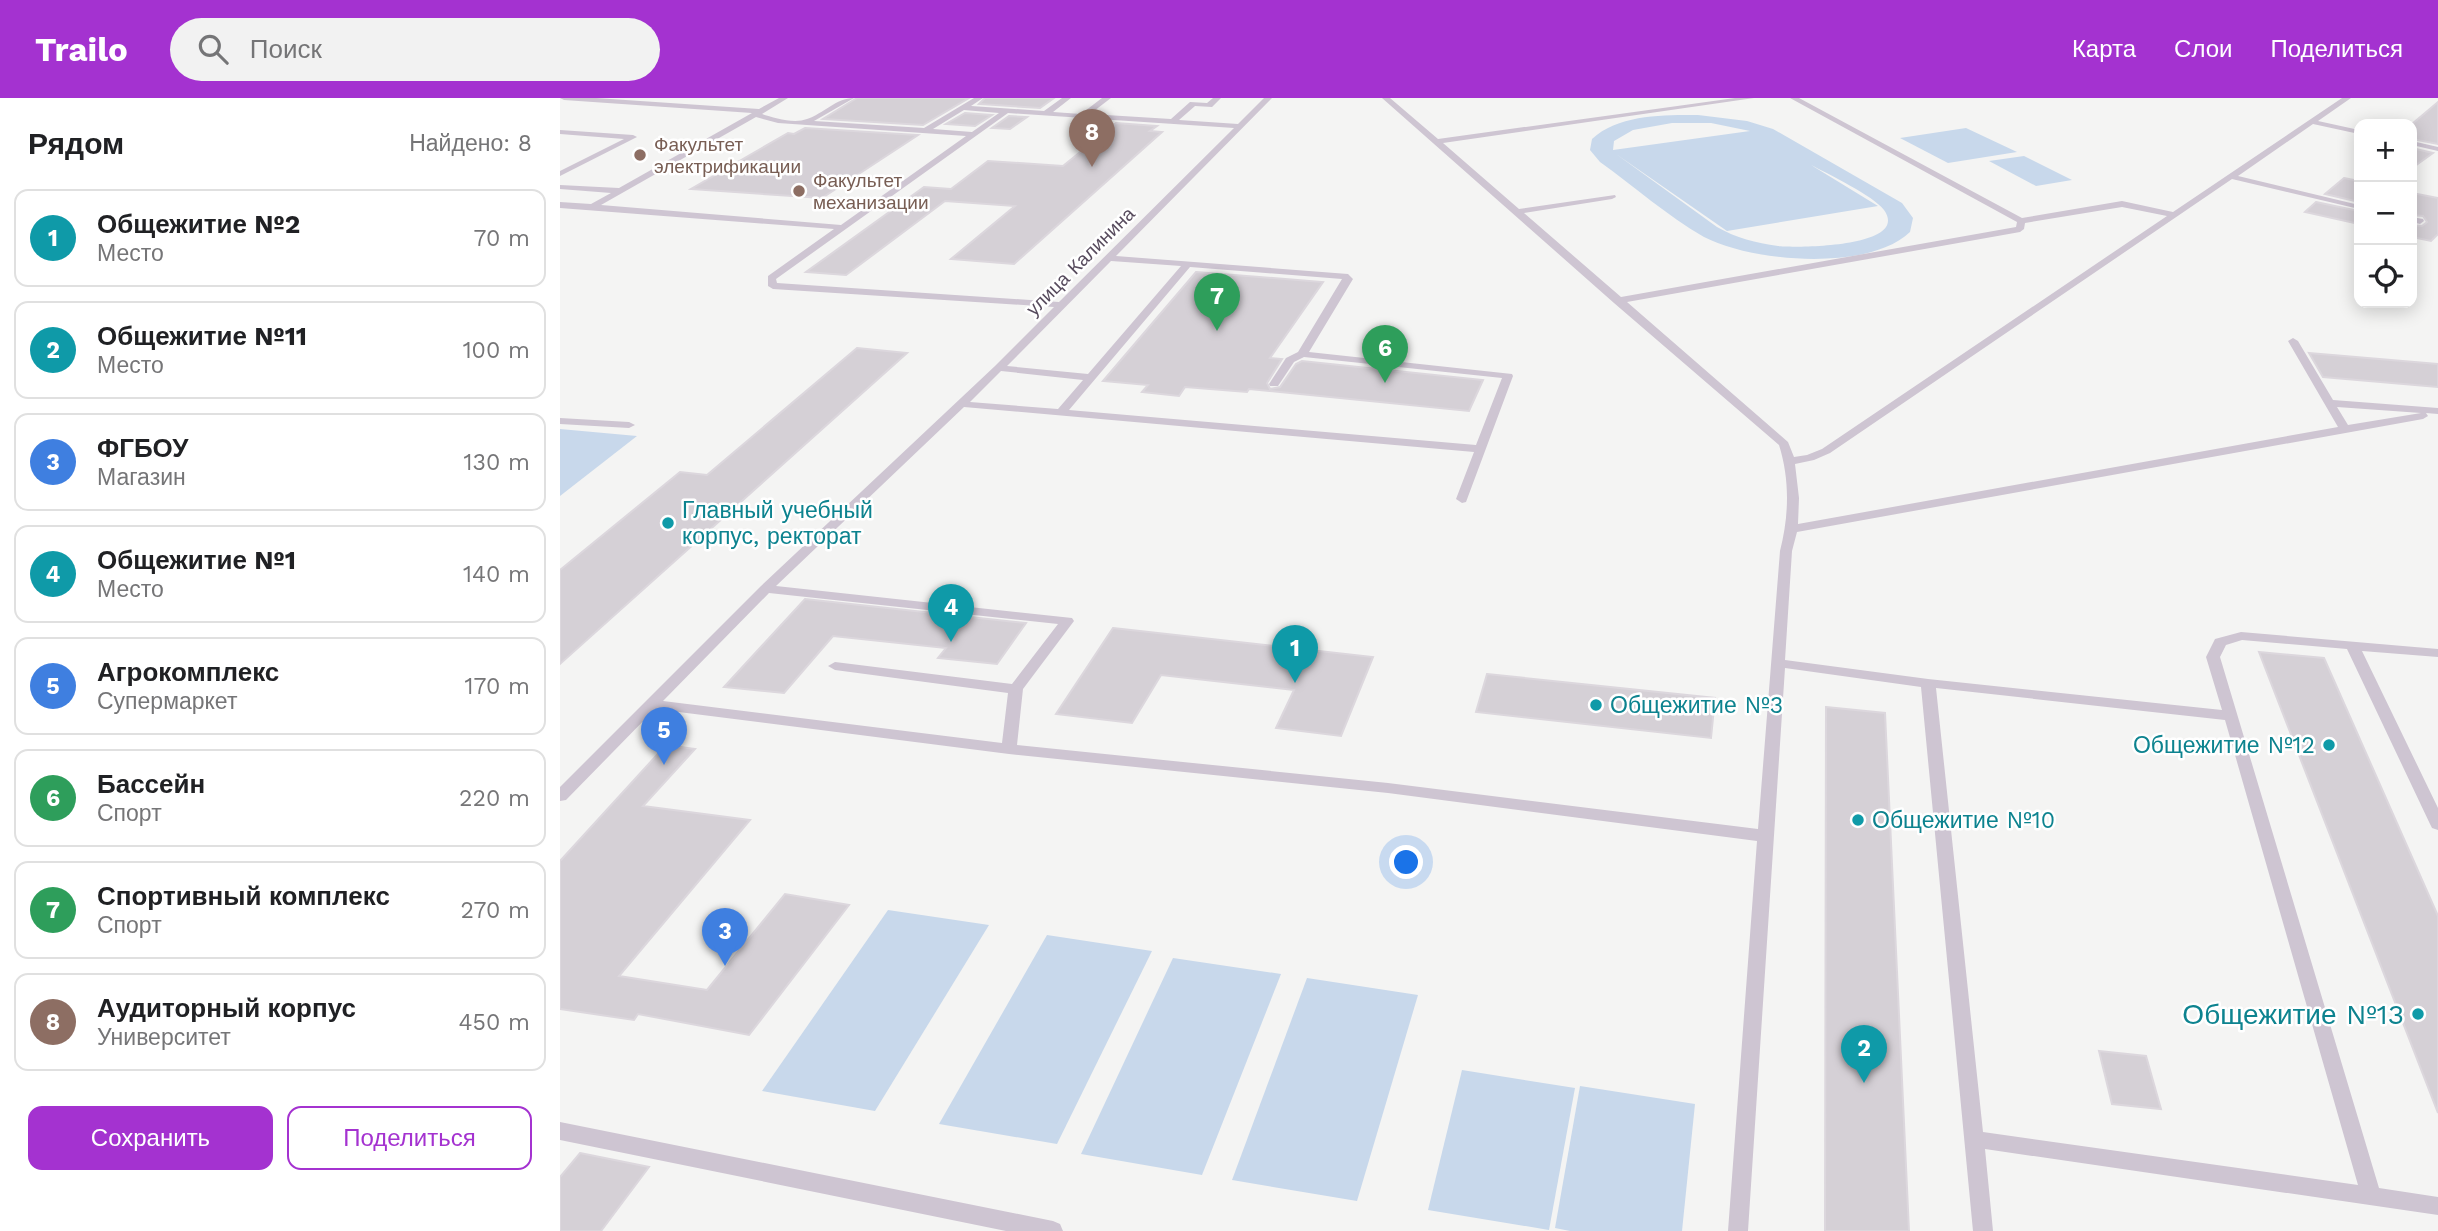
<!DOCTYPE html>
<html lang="ru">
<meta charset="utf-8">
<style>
:root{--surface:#fff;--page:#f2f2f2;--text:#202124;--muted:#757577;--line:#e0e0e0;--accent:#a432d0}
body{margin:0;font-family:"Work Sans",sans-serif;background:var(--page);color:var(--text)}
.controls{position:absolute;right:21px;top:21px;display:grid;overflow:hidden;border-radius:14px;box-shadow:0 4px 18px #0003}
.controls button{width:63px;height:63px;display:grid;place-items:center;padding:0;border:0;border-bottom:2px solid var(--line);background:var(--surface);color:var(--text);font:35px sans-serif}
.you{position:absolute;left:847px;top:765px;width:24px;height:24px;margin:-18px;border:5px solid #fff;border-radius:50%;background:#1a73e8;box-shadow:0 0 0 10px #1a73e833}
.badge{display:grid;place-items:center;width:46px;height:46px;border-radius:50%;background:var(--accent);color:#fff;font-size:23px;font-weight:700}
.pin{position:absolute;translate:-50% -58px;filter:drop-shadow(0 2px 4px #0008)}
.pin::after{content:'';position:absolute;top:37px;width:24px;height:21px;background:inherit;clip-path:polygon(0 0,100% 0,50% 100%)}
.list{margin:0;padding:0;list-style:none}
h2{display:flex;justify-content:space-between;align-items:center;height:91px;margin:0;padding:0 28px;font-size:30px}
h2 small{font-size:23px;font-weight:400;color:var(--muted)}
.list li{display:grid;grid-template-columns:46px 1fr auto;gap:21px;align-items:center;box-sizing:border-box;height:98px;margin:0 14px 14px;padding:0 14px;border:2px solid var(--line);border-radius:14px}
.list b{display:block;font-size:26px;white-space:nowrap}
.list p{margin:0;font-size:23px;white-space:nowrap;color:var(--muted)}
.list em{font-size:23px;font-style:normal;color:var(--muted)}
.actions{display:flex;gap:14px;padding:21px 28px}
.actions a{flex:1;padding:16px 0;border:2px solid var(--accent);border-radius:14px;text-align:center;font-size:24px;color:var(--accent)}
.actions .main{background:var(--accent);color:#fff}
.icon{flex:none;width:38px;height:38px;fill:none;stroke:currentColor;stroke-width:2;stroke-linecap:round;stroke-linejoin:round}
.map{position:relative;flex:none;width:1878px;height:1133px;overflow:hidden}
header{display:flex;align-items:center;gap:42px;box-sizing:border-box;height:98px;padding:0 35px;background:var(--accent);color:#fff}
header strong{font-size:33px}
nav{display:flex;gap:38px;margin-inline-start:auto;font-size:24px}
.search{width:490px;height:63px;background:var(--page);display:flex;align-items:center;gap:18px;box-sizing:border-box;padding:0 24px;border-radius:38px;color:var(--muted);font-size:26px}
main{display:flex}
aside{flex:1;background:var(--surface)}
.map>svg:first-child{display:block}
</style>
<header>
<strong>Trailo</strong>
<div class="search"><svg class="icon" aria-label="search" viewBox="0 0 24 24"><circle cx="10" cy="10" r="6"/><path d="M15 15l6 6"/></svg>Поиск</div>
<nav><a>Карта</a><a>Слои</a><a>Поделиться</a></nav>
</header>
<main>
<aside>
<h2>Рядом<small>Найдено: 8</small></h2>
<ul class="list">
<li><span class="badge" style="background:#0f9aa8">1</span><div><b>Общежитие №2</b><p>Место</p></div><em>70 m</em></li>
<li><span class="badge" style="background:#0f9aa8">2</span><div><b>Общежитие №11</b><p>Место</p></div><em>100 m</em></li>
<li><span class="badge" style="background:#3f7fe0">3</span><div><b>ФГБОУ</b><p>Магазин</p></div><em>130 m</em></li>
<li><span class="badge" style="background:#0f9aa8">4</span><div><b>Общежитие №1</b><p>Место</p></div><em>140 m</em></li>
<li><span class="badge" style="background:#3f7fe0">5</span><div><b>Агрокомплекс</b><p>Супермаркет</p></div><em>170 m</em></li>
<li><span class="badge" style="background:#2e9e5b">6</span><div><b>Бассейн</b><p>Спорт</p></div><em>220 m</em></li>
<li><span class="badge" style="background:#2e9e5b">7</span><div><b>Спортивный комплекс</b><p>Спорт</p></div><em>270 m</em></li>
<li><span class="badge" style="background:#8d6e63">8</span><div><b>Аудиторный корпус</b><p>Университет</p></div><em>450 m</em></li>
</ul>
<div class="actions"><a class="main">Сохранить</a><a>Поделиться</a></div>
</aside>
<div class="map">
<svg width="1878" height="1133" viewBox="0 0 1878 1133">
<rect width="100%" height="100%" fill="#f4f4f3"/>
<g fill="#c8d8eb" fill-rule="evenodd">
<path d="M1138 17 1187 23 1213 31 1342 105 1353 120 1350 134C1308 174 1192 164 1144 139 1107 118 1074 88 1040 64L1030 52 1032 41C1059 16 1104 17 1138 17ZM1112 25H1151L1190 33 1053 52 1054 43 1073 32ZM1056 56 1167 133 1318 108 1251 67C1268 76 1314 98 1324 112 1351 150 1233 150 1218 148 1196 145 1176 140 1157 129Z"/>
<path d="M1406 30 1457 54 1388 65 1340 40Z"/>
<path d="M1464 58 1512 82 1476 88 1429 63Z"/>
<path d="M0 331 77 338 0 398Z"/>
<path d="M328 812 429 827 315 1013 202 993Z"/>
<path d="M487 837 592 853 497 1046 379 1026Z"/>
<path d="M613 860 721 876 642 1077 521 1056Z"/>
<path d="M747 880 858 897 797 1103 672 1082Z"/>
<path d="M902 972 1015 990 989 1132 868 1112Z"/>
<path d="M1020 988 1135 1006 1122 1133H1010L995 1130Z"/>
</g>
<g fill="#d5d0d6" stroke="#dcd7dd" stroke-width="2">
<path d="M297 0H409L363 27 263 21Z"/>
<path d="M425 0H494L480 10 419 6Z"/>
<path d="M1878 4V46L1852 41V26Z"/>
<path d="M405 15 432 17 415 28 386 26Z"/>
<path d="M449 18 467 19 450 31 432 30Z"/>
<path d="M556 25 597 28 590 33 602 34 454 166 391 161 455 108 385 103 286 177 246 174 364 89 391 91 428 63 503 68Z"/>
<path d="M245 30 358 37 262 100 131 91 228 35 234 36Z"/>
<path d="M1852 50 1873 55 1852 70Z"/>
<path d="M1784 80 1799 83V104L1765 96Z"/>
<path d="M1852 95 1878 100V136L1871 143 1852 139V127L1862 128 1867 124 1863 118 1852 117Z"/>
<path d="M1756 104 1799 113V126L1745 114Z"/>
<path d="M636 174 763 184 710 260 722 261 707 285 710 291 720 289 736 266 742 263 923 282 909 313 689 291 687 294 625 289 619 298 582 294 588 287 543 283Z"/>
<path d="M297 250 347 255 0 566V472L120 374 147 377Z"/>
<path d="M1749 255 1878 266V289L1763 279Z"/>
<path d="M245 501 466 525 437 566 378 560 386 550 273 538 224 595 164 589Z"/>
<path d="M553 530 813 559 781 638 716 630 734 592 601 577 572 625 496 616Z"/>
<path d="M1699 554 1764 560 1878 818V1015Z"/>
<path d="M927 576 1155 600 1151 640 916 614Z"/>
<path d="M1266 609 1325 615 1349 1133H1265Z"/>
<path d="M106 647 135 651 83 708 190 722 59 878 147 892 225 796 289 807 189 937 78 916 74 922 0 911V763Z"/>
<path d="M1539 953 1586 958 1601 1011 1552 1006Z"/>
<path d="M20 1055 89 1069 41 1133H0V1079Z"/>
</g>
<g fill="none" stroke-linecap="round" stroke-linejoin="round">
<g fill="#cec5d2" fill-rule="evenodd">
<path d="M0 0H36L199 11 219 0H228L202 16C214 20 234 26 247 21 263 16 276 0 294 0L254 23 364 30 414 0H423L411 8 484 13 502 0H511L493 14 521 16 542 0H551L530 16 611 21 630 4 647 5 653 0H661L652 9 635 8 619 22 678 26 704 0H712L556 158 788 176 793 181 749 254 952 276 953 278 906 404 902 405 896 401 914 354 404 309 216 488 512 520 514 523 463 591 457 647 828 685 1198 731 1220 453C1229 418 1230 382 1219 347L1054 205 822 0H830L878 41 1175 0H1194L883 45 959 111 1055 97 1056 99 1052 101 964 115 1061 199 1456 129 1457 124 1230 0H1239L1462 120 1562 103 1613 114 1782 0H1791L1758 23 1799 32V36L1753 26 1678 78 1799 107V111L1672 81 1270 355 1254 362 1235 366 1239 400 1238 426 1778 329 1728 243 1733 240 1738 243 1773 302 1878 310V316L1866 315 1868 318 1863 321 1237 434 1232 453 1225 562 1368 581 1662 612 1646 559 1655 541 1681 534 1878 551V559L1802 553 1878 710V732L1872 730 1870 726 1787 551 1682 542 1666 547 1660 559 1819 1090 1878 1099V1117L1425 1051 1433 1133H1413L1361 589 1225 570 1188 1133H1168L1197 743 828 695 449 656 95 611 6 702 0 703V689L201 488 435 268 494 209 213 191 208 188V178L274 131 0 110V104L31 106 51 95 0 91V87L59 90 192 15 4 2ZM404 12 439 15 412 34 373 31ZM448 15 674 30 499 204 217 185 216 181ZM196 19 218 25 406 38 281 127 41 107ZM1562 109 1607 118 1262 351 1247 357 1234 359 1228 344 1067 204 1460 134 1464 131 1465 125ZM551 163 621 168 528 276 447 268ZM630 169 782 181 738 254 726 260 709 286 710 288H718L734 264 744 259 942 280 916 347 509 312ZM441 273 523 282 498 311 410 304ZM1777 309 1861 315 1788 327ZM209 495 498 526 452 586 275 564 268 568 275 572 448 595 442 645 103 603ZM1376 590 1665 622 1798 1087 1423 1034Z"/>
<path d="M0 32 73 37 77 39 0 78V73L64 41 0 36Z"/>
<path d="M1852 43 1878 49V53L1852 47Z"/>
<path d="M1852 119 1863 121 1864 123 1860 126 1852 124Z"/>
<path d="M0 320 69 324 75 327 69 330 0 326Z"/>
<path d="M0 1024 493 1123 500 1126 503 1133H446L0 1042Z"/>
</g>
</g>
<g fill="#8d6e63" stroke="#fff" stroke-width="2.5">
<circle cx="80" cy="57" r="7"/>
<circle cx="239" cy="93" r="7"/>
</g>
<g fill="#0f9aa8" stroke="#fff" stroke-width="2.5">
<circle cx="108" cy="425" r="7"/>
<circle cx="1036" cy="607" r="7"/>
<circle cx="1769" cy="647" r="7"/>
<circle cx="1298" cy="722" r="7"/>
<circle cx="1858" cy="916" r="7"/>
</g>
<g text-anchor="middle" stroke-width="5" stroke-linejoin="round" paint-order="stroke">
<g font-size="19" fill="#785e54" stroke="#fff" text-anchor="start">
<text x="94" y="53">Факультет<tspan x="94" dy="22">электрификации</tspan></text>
<text x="253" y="89">Факультет<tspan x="253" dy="22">механизации</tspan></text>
</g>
<g font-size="19" fill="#584c5e" stroke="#fff">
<text transform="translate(520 163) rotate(-45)" y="7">улица Калинина</text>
</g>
<g font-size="23" fill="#0d838f" stroke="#fff" text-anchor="start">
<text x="122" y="420">Главный учебный<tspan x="122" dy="26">корпус, ректорат</tspan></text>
<text x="1050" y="615">Общежитие №3</text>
<text x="1755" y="655" text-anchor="end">Общежитие №12</text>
<text x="1312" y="730">Общежитие №10</text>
</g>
<g font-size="28" fill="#0d838f" stroke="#fff" text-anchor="end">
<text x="1844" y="926">Общежитие №13</text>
</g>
</g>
</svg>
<div class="controls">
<button>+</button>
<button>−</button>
<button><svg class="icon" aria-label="locate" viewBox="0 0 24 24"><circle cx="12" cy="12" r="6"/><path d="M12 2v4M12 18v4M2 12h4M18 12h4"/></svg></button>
</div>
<div class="you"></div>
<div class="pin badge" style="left:735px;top:585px;background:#0f9aa8">1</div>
<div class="pin badge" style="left:1304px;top:985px;background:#0f9aa8">2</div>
<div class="pin badge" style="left:165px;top:868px;background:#3f7fe0">3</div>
<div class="pin badge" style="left:391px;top:544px;background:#0f9aa8">4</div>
<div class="pin badge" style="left:104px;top:667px;background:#3f7fe0">5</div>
<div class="pin badge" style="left:825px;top:285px;background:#2e9e5b">6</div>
<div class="pin badge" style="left:657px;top:233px;background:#2e9e5b">7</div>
<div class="pin badge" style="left:532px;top:69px;background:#8d6e63">8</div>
</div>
</main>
